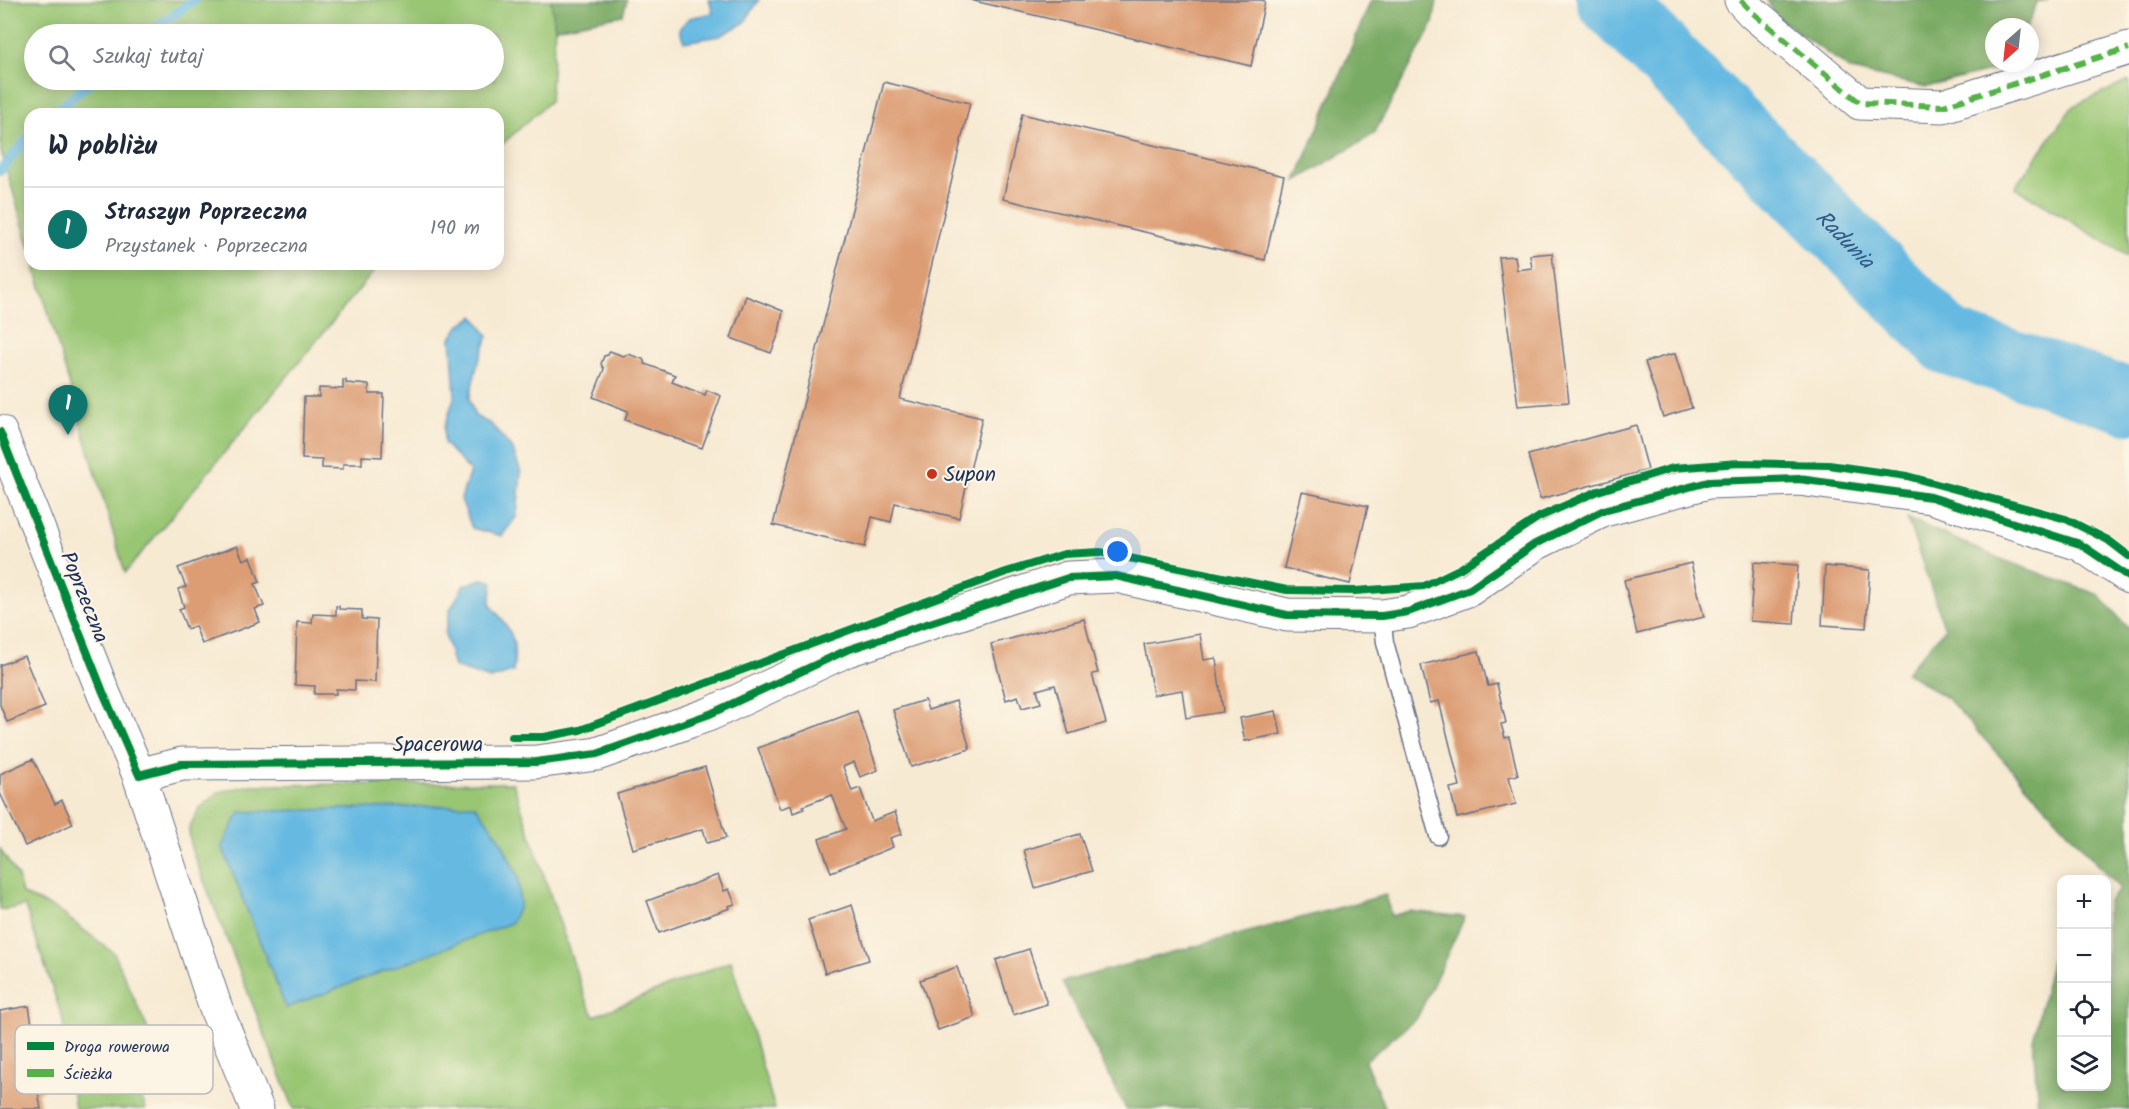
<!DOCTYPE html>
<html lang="pl">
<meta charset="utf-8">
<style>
:root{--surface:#fff;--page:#f2f2f3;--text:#1f2937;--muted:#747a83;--line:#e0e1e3;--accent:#0f766e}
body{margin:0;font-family:Kalam,sans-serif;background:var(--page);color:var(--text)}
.controls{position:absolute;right:18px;bottom:18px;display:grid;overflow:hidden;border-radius:12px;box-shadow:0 3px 15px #0003}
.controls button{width:54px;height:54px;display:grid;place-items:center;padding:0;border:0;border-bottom:2px solid var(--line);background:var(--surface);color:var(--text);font:30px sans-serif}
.compass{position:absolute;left:1985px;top:18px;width:54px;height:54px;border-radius:50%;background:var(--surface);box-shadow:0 3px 15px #0003;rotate:207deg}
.you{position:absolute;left:1118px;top:552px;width:21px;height:21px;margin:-15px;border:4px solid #fff;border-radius:50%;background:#1a73e8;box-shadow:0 0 0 9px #1a73e833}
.badge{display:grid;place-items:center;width:39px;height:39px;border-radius:50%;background:var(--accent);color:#fff;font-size:20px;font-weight:700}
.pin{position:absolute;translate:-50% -50px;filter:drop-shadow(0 2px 3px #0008)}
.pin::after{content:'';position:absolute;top:32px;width:21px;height:18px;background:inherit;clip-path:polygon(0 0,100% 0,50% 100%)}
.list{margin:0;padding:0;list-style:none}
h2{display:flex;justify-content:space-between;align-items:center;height:78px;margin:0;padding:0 24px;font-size:26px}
h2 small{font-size:20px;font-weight:400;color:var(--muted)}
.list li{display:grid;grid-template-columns:39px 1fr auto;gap:18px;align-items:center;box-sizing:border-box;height:84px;padding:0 24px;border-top:2px solid var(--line)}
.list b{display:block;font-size:22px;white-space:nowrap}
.list p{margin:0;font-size:20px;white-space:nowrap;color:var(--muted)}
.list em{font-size:20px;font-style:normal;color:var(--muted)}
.icon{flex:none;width:33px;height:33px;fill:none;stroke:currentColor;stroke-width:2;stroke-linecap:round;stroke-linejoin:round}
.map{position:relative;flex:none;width:2129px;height:1109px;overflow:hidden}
.search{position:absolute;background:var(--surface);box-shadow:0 3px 15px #0003;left:24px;top:24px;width:480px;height:66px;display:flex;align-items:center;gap:15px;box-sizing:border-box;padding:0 21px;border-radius:33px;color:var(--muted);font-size:22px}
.panel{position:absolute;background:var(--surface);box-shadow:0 3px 15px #0003;left:24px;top:108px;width:480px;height:162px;border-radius:18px}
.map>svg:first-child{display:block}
</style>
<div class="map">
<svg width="2129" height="1109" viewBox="0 0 2129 1109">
<rect width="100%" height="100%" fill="#fcf5e5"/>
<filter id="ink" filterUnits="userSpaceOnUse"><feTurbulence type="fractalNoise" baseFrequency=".0167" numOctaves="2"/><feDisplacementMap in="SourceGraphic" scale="12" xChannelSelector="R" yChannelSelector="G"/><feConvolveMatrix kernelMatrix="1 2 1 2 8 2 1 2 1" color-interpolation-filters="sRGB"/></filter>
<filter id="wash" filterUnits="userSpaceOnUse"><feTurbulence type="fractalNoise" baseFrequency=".008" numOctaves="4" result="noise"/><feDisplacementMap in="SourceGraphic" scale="24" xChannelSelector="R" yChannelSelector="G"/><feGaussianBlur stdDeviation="1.35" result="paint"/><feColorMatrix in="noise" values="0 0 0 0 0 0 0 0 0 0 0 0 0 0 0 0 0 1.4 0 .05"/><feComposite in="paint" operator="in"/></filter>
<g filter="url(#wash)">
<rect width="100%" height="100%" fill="#f7ead3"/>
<g fill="#99c673" stroke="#5a7a68" stroke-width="1.5" fill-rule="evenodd">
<path d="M0 0H551L555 28 550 101 498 148V114H30V249L1 151ZM34 34H494V80H34Z"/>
<path d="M2129 81V257L2015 187 2073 106Z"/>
<path d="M34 264H380L125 573Z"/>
<path d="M513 783 585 998 594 1016 731 961 775 1109H294L191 848 189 831 191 824 200 808 219 792 251 785Z"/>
<path d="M0 849 18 877 22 894 56 909 114 953 156 1048 128 1063 146 1109H75L62 1017 25 906 0 910Z"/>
</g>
<g fill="#7aab65" stroke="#4a6d62" stroke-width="1.5">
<path d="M551 0H627L623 15 555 28Z"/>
<path d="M1371 0H1437L1433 24 1374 134 1296 181Z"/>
<path d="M1767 0H2048L2037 3 2027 27H1994V63H2010L2009 66 1926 87 1851 70 1775 16Z"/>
<path d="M1907 518 1998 558 2099 595 2129 629V1109H2038L2033 1040 2055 946 2061 940 2062 1086H2106L2107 902 2120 889 1948 699 1906 672 1945 629Z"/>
<path d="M1386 895 1391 916 1409 911 1465 917 1417 1018 1365 1061 1385 1109H1126L1062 982Z"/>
</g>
<g fill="#66bae2" stroke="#4074a0" stroke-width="1.5">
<path d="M709 0H759L744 23 720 36 684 42 679 29 689 18 713 13Z"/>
<path d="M474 316 488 336 477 366 469 399 475 416 491 424 513 450 521 473 517 516 502 536 472 528 461 499 470 471 444 443V428L455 395 451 338 460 325Z"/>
<path d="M482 579 493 582 490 604C511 631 518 637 513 672L490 679 454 667 445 634 450 610 464 585Z"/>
<path d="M475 805 499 837 518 877 520 905 511 923 286 1008 222 846 240 812Z"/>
</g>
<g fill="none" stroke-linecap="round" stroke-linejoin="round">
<g stroke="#66bae2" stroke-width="10">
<path d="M147 34 194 0"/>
<path d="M54 114 92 80"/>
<path d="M0 171 30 136"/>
</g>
<path stroke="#66bae2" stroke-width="66" id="s1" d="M1609 0 1948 342 2129 401"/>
</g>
<g id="blocks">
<g fill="#dc9d75">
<path d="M970 0H1259L1265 1 1251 66Z"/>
<path d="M884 82 970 103 900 399 982 418 959 518 895 503 891 522 872 517 865 547 773 525Z"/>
<path d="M1022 114 1284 176 1265 260 1003 199Z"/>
<path d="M1552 253 1569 402 1518 406 1499 257 1515 256 1517 270 1532 268 1530 255Z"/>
<path d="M746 296 783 311 779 333 771 353 731 338Z"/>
<path d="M610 351 623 356 628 354 643 359 645 364 675 375 672 382 705 395 707 390 721 396 702 448 625 420 628 411 593 397 604 369 601 364 604 356 608 355Z"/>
<path d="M1672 354H1675L1692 408 1663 417 1645 362Z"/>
<path d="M343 380H346V383L369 385V394H384L382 457 362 456V464H343V469L322 468V460L302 459 304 397H319V388L343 389Z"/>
<path d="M1636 425 1648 470 1540 499 1528 455Z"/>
<path d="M1302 492 1368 506 1350 584 1284 568Z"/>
<path d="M237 546 243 560 251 557 260 582 255 584 264 606 255 609 260 622 202 644 195 626 187 629 179 609 184 607 178 589 186 587 178 568Z"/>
<path d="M1754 562 1798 565 1794 624 1750 621Z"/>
<path d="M1691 563 1704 617 1637 634 1624 580Z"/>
<path d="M1825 566 1870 570 1866 628 1822 625Z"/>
<path d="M336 606H339V609L362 610V619L377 620 375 682 355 681V690L336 689V694H314L315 686 295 685 297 622 312 623 313 614 336 615Z"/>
<path d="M1084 619 1098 673 1092 674 1106 723 1069 734 1055 685 1037 690 1041 703 1022 708 1018 696 1006 700 991 644Z"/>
<path d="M1200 634 1204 660 1216 658 1223 712 1186 718 1182 690 1153 695 1144 644Z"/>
<path d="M1479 651 1488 686 1497 684 1506 723 1501 724 1505 738 1509 737 1518 775 1509 777 1516 804 1457 818 1450 788 1460 786 1439 701 1430 703 1421 665Z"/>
<path d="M24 656 45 707 7 722 0 705V665Z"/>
<path d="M925 700 928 710 956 701 970 749 911 767 893 710Z"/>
<path d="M857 711 878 770 860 777 854 762 843 767 852 791 860 788 872 821 895 812 902 834 890 838 893 847 831 872 819 839 846 829 832 795 803 806 804 809 793 813 791 805 780 809 758 748Z"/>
<path d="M1276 711 1281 734 1245 741 1240 718Z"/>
<path d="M33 759 55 804 62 800 73 824 25 846 0 793V774Z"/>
<path d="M705 767 726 838 707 843 703 829 633 849 617 794Z"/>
<path d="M1080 834 1092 871 1035 888 1024 850Z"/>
<path d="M718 875 724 891 729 889 735 904 729 906 730 908 659 933 647 901Z"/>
<path d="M852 905 869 960 825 973 808 920Z"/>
<path d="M1029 949 1047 1004 1013 1015 996 960Z"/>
<path d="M957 967 975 1017 938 1030 920 980Z"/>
<path d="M29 1006 43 1091 38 1092 41 1109H0V1011Z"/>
</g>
</g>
</g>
<g filter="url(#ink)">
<use href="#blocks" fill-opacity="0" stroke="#687087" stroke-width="1.5"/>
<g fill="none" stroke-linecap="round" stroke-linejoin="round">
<defs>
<path id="lane" d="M1382 616 1385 642 1438 836"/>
<g id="street">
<path d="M1741 0 1753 13 1860 103 1943 106 2129 48"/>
<path d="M139 775 182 764 536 762 597 754 710 714 847 650 1068 578 1116 576 1287 615 1382 616 1408 612 1470 589 1535 544 1604 510 1708 482 1799 479 1931 497 2080 544 2129 577"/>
</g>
<path id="secondary" d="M0 432 103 692 139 775 215 1006 257 1109"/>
</defs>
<use href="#lane" stroke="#687087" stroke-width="19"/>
<use href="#street" stroke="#687087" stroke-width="35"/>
<use href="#secondary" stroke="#687087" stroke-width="35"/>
<use href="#lane" stroke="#fff" stroke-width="16"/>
<use href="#street" stroke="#fff" stroke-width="33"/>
<use href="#secondary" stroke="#fff" stroke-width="33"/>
<path stroke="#55b248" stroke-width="6" stroke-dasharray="12 6" stroke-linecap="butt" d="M1741 0 1753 13 1860 103 1943 106 2129 48"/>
<defs>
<g id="cycleway">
<path d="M0 432 103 692 139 775 182 764 536 762 597 754 710 714 847 650 1068 578 1116 576 1287 615 1382 616 1408 612 1470 589 1535 544 1604 510 1708 482 1799 479 1931 497 2080 544 2129 577"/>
<path d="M512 737H544L580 730 1006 572 1064 554 1100 552 1287 590 1355 591 1424 586 1461 568 1539 517 1598 491 1673 468 1739 463 1829 465 1907 476 2066 519 2108 540 2129 556"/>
</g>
</defs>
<use href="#cycleway" stroke="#fcf5e5" stroke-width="11"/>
<use href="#cycleway" stroke="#00873e" stroke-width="8"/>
</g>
</g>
<circle fill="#c8321e" stroke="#fcf5e5" stroke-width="2" cx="932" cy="474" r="6"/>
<g text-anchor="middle" stroke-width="4.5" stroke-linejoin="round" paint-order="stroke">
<g font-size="21" fill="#1b2f5e" stroke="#fcf5e5" text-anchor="start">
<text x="944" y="481">Supon</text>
</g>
<g font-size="21" fill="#1b2f5e" stroke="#fcf5e5">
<text transform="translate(85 597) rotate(68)" y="7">Poprzeczna</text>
<text x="438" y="751">Spacerowa</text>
</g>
<g font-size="22" font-style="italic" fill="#325986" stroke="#fcf5e5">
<text dy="8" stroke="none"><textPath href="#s1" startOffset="336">Radunia</textPath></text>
</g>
</g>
<rect x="15" y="1025" width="198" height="69" rx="9" fill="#fcf5e5" stroke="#b8babc" stroke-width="1.5"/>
<rect x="27" y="1042" width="27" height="8" fill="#00873e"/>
<rect x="27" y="1069" width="27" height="8" fill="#55b248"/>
<g font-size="16" fill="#1b2f5e">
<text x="64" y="1052">Droga rowerowa</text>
<text x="64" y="1079">Ścieżka</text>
</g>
</svg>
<div class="controls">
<button>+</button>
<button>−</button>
<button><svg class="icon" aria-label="locate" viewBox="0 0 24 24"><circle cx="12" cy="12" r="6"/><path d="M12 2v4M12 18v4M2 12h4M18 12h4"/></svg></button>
<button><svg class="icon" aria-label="layers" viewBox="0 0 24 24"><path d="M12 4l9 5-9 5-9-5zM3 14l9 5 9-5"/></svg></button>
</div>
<svg class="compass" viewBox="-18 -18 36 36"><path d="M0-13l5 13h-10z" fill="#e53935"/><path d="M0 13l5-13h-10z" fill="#747a83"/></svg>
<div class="you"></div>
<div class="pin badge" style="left:68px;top:435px">1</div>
<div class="search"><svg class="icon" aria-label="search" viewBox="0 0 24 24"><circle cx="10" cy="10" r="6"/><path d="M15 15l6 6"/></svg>Szukaj tutaj</div>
<section class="panel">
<h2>W pobliżu<small></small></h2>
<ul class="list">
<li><span class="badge">1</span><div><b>Straszyn Poprzeczna</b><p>Przystanek · Poprzeczna</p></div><em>190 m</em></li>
</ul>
</section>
</div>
